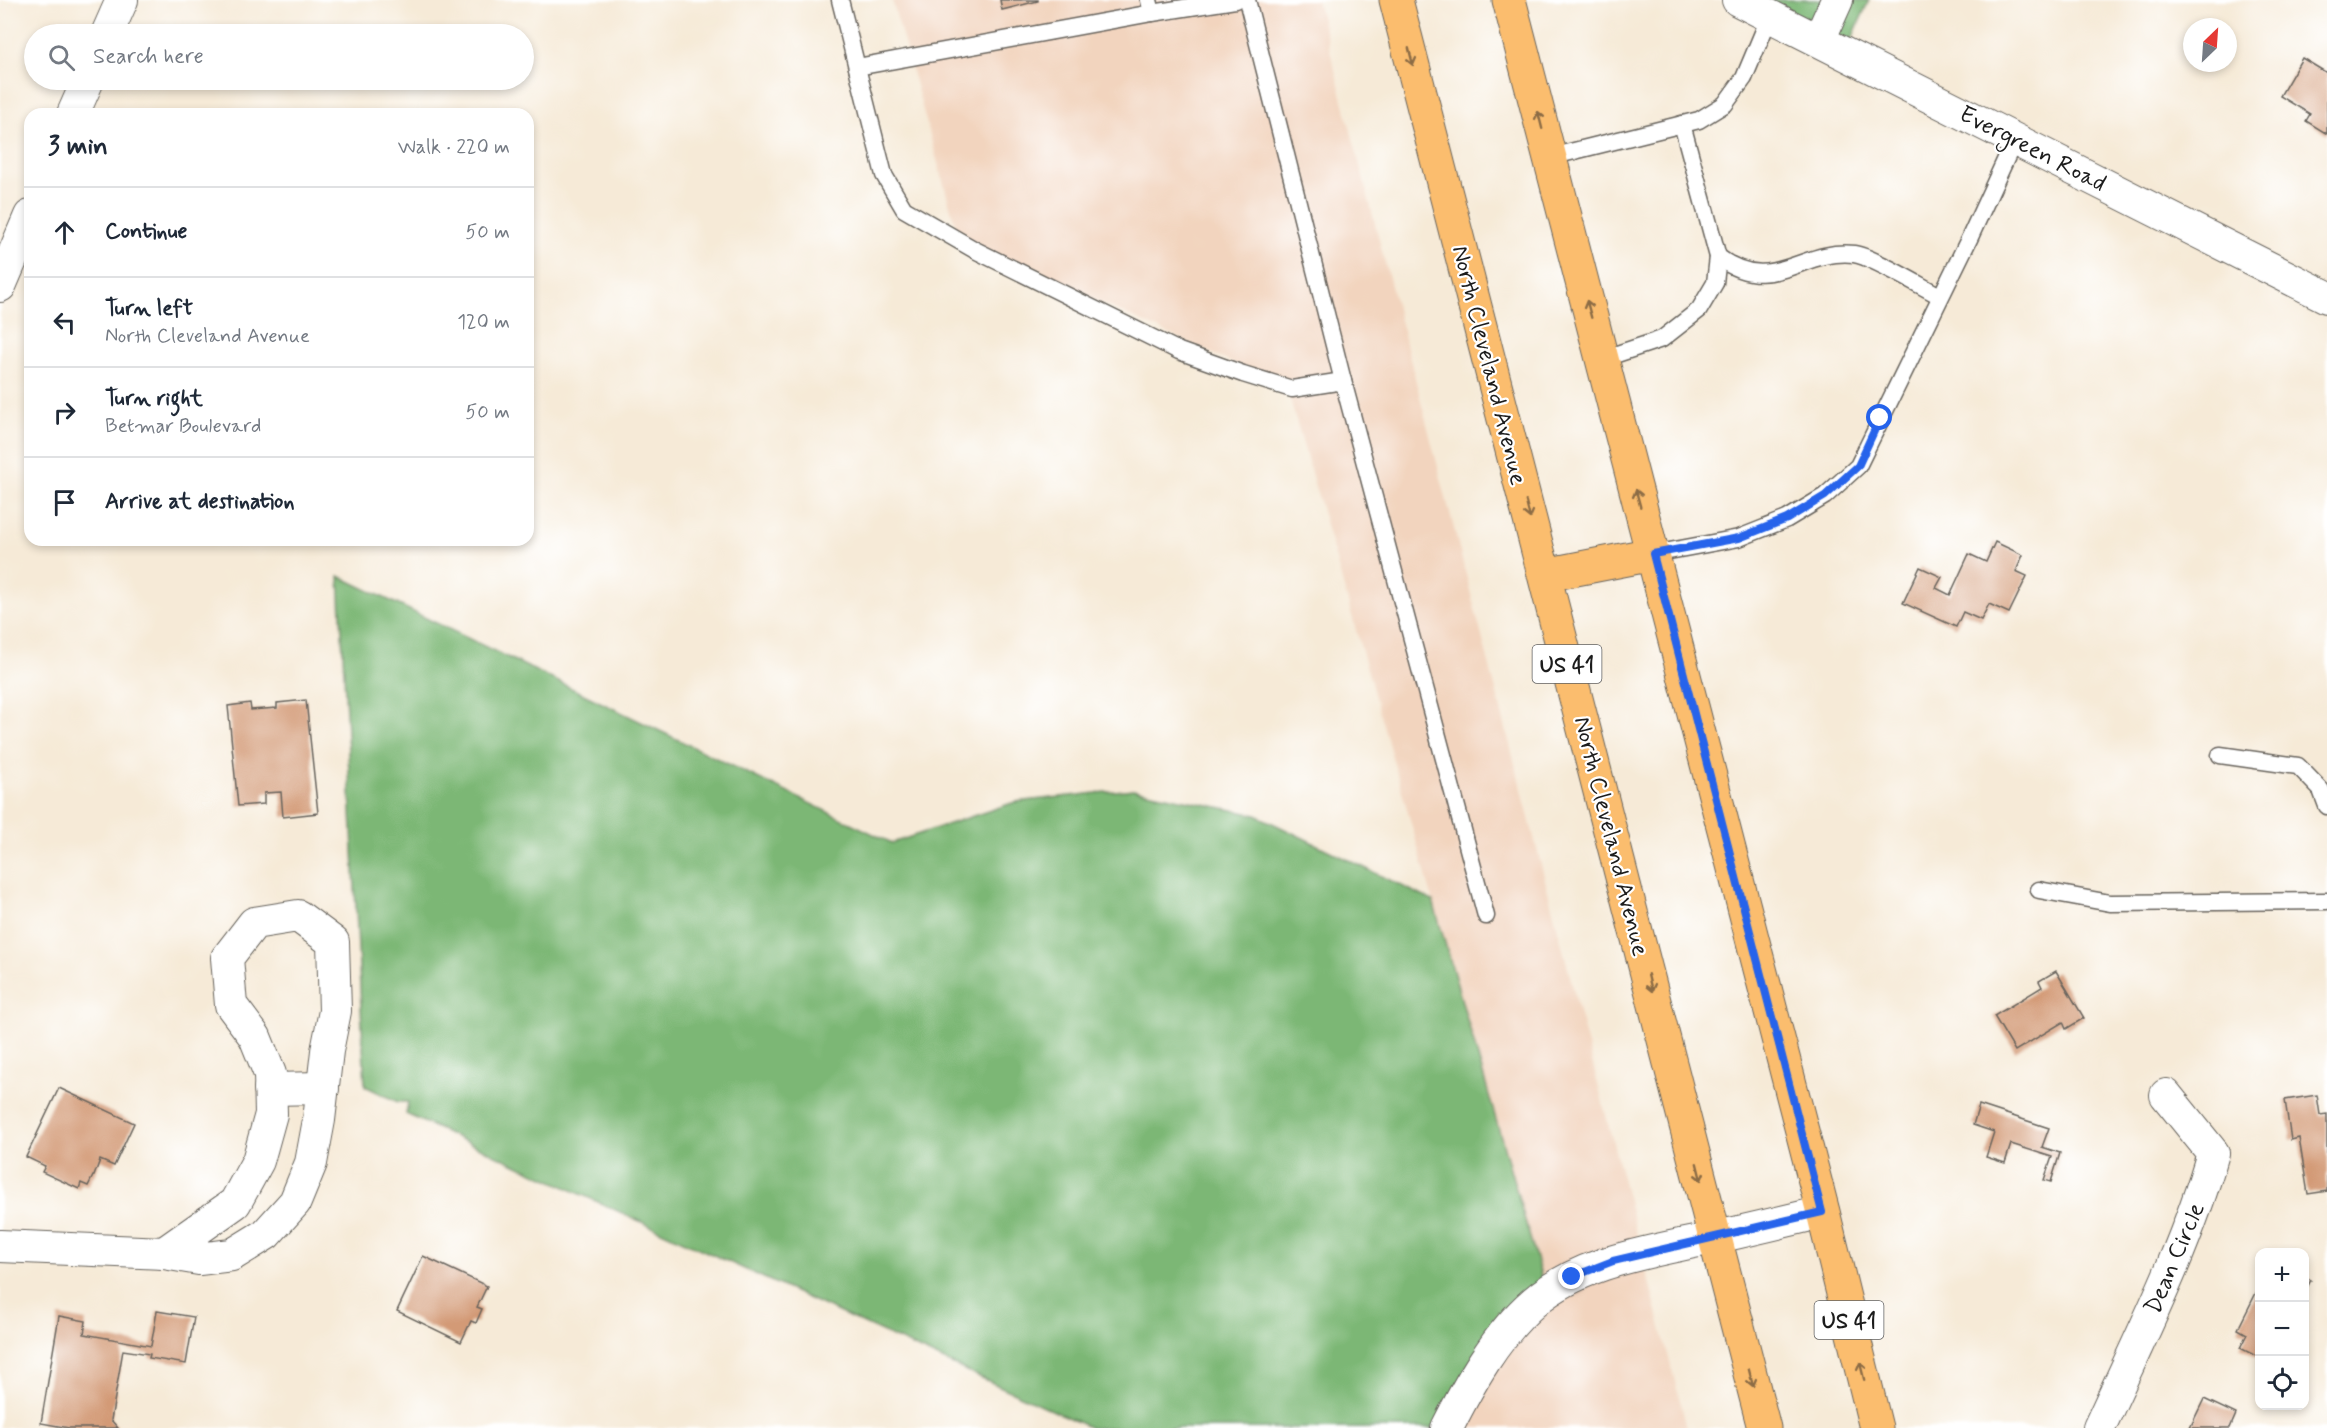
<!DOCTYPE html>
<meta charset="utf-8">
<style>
:root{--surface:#fff;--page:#f2f2f3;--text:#1f2937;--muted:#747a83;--line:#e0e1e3}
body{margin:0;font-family:Mynerve,sans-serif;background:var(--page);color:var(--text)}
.controls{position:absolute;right:18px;bottom:18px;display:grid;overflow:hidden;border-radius:12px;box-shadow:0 3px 9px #0003}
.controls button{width:54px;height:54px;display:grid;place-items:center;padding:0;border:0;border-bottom:2px solid var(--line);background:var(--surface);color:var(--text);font:30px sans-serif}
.compass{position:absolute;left:2183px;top:18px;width:54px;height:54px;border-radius:50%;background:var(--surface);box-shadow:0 3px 9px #0003;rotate:25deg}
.stop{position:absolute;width:18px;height:18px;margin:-14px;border:4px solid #2563eb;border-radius:50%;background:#fff}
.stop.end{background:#2563eb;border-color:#fff;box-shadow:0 2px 6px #0008}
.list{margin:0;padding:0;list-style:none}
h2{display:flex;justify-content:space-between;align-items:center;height:78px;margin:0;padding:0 24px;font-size:26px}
h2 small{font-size:20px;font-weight:400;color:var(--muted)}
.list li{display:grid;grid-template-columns:39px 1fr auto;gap:18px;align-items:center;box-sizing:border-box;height:90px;padding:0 24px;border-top:2px solid var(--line)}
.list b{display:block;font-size:22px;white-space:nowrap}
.list p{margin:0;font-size:20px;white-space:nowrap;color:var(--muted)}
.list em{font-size:20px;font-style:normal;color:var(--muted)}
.icon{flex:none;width:33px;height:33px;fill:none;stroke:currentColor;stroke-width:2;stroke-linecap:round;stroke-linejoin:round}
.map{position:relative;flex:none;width:2327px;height:1428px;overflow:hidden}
.search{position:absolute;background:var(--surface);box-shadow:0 3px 9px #0003;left:24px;top:24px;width:510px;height:66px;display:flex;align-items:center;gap:15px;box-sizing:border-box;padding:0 21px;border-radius:33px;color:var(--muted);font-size:22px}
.panel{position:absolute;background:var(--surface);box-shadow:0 3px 9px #0003;left:24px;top:108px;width:510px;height:438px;border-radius:18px}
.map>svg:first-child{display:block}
</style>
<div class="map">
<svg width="2327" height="1428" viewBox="0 0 2327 1428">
<rect width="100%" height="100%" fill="#fff"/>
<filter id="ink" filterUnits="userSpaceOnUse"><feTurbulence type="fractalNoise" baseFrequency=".0167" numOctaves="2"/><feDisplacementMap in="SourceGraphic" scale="12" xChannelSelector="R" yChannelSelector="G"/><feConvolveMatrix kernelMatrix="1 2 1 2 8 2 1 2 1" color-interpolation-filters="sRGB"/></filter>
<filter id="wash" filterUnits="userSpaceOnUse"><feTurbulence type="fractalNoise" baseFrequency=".008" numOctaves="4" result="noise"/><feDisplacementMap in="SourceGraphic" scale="24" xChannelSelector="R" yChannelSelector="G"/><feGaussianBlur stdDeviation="1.35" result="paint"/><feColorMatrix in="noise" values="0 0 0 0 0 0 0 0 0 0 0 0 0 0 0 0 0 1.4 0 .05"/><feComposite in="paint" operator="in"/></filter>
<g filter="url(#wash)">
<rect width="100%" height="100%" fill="#f6ead7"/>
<path fill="#f2d4be" d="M892 0H1317L1687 1428H1445L1547 1300 1287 388 959 238Z"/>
<g fill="#7cb775" stroke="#4c6a48" stroke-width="1.5">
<path d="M1755 0H1869L1850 43Z"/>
<path d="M339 576 892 843 1015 802 1133 789 1256 815 1433 901 1548 1300 1445 1428H1091L406 1114 408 1102H398L365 1086Z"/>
</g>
<g id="blocks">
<g fill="#d39a76">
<path d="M1000 0H1038V1L1002 10Z"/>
<path d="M2302 58 2327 73V134L2306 121 2310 114 2280 96Z"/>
<path d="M1995 542 2023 555 2016 571 2027 576 2009 613 1989 604 1981 620 1963 612 1956 627 1903 603 1920 567 1942 577 1936 588 1950 595 1969 554 1986 562Z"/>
<path d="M306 700 318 813 283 817 281 792 264 793V804L238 806 228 706 250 703 251 710 277 708V703Z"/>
<path d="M2056 971 2084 1018 2066 1029 2063 1022 2015 1051 1994 1016 2042 987 2039 981Z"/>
<path d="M59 1088 134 1123 114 1166 100 1160 94 1176H93L88 1186 81 1183 79 1189 42 1172 45 1166 26 1157Z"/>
<path d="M2317 1095 2320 1115 2327 1114V1191L2308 1194 2299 1138 2291 1140 2285 1100Z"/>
<path d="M1979 1105 2049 1128 2042 1147 2060 1153 2051 1182 2044 1180 2052 1157 2011 1144 2005 1163 1986 1157 1994 1132 1973 1125Z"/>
<path d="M423 1256 487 1286 477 1307 482 1309 476 1323 471 1321 461 1342 397 1311Z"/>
<path d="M2304 1276 2311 1280 2304 1293Z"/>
<path d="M2260 1285V1358L2240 1348 2247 1334 2238 1329Z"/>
<path d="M157 1311 194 1317 186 1364 149 1358 150 1354 123 1350 111 1420 118 1428H69L41 1423 59 1316 86 1321 84 1334 151 1346Z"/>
<path d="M2204 1399 2236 1414 2230 1428H2190Z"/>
</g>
</g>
</g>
<g filter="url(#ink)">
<use href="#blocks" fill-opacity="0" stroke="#68645d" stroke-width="1.5"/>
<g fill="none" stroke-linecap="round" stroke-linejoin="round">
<defs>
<g id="service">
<path d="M840 0 884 175 904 209 975 250 1179 351 1243 374 1292 389 1343 381"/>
<path d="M1247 0 1343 381 1486 916"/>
<path d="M1152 13 1235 0"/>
<path d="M857 67 1152 13 1149 0"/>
<path d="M1550 157 1699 120 1725 104 1744 78 1770 16"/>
<path d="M1718 257C1772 297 1801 248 1854 254 1871 256 1922 287 1940 296"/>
<path d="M1602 359 1662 339 1699 310 1715 283 1718 257 1682 124"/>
<path d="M1653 554 1739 538 1787 519 1825 496 1858 466 1970 237 2015 139"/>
<path d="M2220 755 2298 766 2321 790 2327 806"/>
<path d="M2039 890 2110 903 2327 901"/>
</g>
<g id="minor">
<path d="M1738 0 2327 297"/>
<path d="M107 34 122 0"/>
<path d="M1819 40 1837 0"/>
<path d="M73 114 88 80"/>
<path d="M0 286 30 216"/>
<path d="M298 916 333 942 335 1011 327 1051 319 1120 311 1163 295 1202 266 1234 232 1255 199 1259 164 1253 235 1203 258 1161 271 1114 270 1074 255 1037 231 1005 227 958 254 923Z"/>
<path d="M270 1089 323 1088"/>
<path d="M0 1246 164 1253"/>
<path d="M1447 1428C1469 1384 1496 1335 1534 1302 1583 1260 1652 1252 1712 1238 1749 1230 1786 1221 1823 1212"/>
<path d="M2099 1428C2140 1338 2186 1248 2213 1153L2166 1095"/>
</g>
<g id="primary">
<path d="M1396 0 1764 1428"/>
<path d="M1509 0 1823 1212 1876 1428"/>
<path d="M1545 575 1653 554"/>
</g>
</defs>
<use href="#service" stroke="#68645d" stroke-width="19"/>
<use href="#minor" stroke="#68645d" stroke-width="34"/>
<use href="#primary" stroke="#68645d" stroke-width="35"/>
<use href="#service" stroke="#fff" stroke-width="16"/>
<use href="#minor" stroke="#fff" stroke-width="32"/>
<use href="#primary" stroke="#fbbd6e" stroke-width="33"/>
</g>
<defs><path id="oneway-shaft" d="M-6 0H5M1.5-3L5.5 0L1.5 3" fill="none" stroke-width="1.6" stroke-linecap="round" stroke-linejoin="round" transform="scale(1.5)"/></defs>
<g stroke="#8c6c45">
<use href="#oneway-shaft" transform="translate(1411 57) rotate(76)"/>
<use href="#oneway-shaft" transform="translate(1540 120) rotate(-104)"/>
<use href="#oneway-shaft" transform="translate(1589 309) rotate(-105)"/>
<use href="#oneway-shaft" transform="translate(1638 498) rotate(-105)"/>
<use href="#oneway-shaft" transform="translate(1528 510) rotate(76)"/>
<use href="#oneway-shaft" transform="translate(1650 983) rotate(76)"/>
<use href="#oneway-shaft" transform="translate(1699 1172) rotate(76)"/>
<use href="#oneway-shaft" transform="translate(1862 1371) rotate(-104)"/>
<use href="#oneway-shaft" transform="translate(1751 1378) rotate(76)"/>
</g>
</g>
<g fill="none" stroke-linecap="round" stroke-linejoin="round" filter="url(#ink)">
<path stroke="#2563eb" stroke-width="8" d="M1572 1277 1613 1261 1822 1212 1653 554 1739 538 1787 519 1825 496 1858 466 1880 418"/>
</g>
<g text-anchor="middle" stroke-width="4.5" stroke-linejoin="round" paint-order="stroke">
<g fill="#fff" stroke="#606060" stroke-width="1.5">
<rect x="1532.5" y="645" width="69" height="38" rx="4.5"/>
<rect x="1814.5" y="1301" width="69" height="38" rx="4.5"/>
</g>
<g font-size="22" font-weight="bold" fill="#1c1c1c">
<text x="1567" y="672">US 41</text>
<text x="1849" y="1328">US 41</text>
</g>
<g font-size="24" fill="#1c1c1c" stroke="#fff">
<text transform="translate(2033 148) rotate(27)" y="8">Evergreen Road</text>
<text transform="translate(1490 365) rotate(76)" y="8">North Cleveland Avenue</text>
<text transform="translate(1612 836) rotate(76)" y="8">North Cleveland Avenue</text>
<text transform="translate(2174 1258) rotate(-67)" y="8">Dean Circle</text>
</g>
</g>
</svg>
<div class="controls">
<button>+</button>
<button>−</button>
<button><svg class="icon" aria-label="locate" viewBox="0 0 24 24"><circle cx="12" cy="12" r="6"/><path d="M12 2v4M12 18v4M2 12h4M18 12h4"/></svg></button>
</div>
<svg class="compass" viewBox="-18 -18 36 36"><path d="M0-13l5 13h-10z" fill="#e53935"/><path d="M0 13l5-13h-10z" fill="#747a83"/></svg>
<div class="stop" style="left:1880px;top:418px"></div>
<div class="stop end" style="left:1572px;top:1277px"></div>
<div class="search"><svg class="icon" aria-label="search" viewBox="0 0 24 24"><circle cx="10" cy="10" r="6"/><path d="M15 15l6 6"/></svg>Search here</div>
<section class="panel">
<h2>3 min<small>Walk · 220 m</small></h2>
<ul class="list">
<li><svg class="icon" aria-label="ahead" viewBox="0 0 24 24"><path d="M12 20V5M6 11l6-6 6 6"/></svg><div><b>Continue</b></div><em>50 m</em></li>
<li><svg class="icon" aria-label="left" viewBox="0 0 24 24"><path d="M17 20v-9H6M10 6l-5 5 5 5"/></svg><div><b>Turn left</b><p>North Cleveland Avenue</p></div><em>120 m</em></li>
<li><svg class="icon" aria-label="right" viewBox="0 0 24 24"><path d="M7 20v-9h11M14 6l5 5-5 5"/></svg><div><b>Turn right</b><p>Betmar Boulevard</p></div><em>50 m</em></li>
<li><svg class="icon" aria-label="arrive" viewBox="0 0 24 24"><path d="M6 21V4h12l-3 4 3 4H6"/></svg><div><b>Arrive at destination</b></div></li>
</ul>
</section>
</div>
